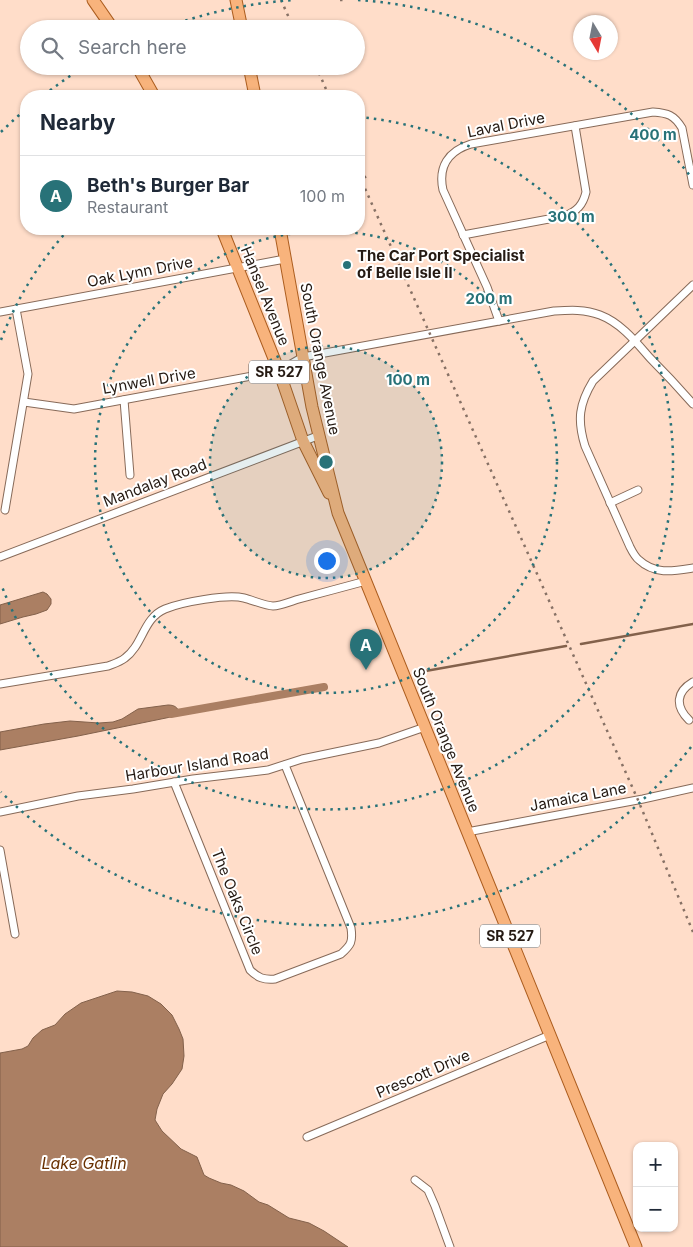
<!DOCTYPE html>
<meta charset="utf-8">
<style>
:root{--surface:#fff;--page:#f2f2f3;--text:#1f2937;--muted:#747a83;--line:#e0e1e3;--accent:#287278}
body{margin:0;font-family:Inter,sans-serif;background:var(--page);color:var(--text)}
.controls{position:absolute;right:15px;bottom:15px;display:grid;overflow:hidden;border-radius:10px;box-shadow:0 1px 4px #0004}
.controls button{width:45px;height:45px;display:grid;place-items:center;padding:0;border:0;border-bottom:1px solid var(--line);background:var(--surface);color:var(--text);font:25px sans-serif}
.compass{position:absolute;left:573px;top:15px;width:45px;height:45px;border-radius:50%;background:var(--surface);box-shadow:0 1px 4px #0004;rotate:170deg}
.you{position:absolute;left:326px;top:560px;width:18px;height:18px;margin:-12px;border:4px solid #fff;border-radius:50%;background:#1a73e8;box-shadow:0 0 0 8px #1a73e833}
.badge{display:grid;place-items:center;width:32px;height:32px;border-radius:50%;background:var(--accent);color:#fff;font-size:16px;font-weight:700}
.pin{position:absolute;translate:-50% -41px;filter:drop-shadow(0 1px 2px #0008)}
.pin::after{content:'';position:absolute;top:26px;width:18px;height:15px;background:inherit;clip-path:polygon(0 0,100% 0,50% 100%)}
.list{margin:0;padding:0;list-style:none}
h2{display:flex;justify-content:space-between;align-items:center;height:65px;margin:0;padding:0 20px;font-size:21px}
h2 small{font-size:16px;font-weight:400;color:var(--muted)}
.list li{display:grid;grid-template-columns:32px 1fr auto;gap:15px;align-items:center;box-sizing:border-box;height:80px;padding:0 20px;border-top:1px solid var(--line)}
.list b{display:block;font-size:19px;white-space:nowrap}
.list p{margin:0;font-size:16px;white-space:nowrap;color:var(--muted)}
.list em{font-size:16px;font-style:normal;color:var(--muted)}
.icon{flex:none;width:28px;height:28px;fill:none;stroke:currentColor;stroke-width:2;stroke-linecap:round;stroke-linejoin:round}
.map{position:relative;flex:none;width:693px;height:1247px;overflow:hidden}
.search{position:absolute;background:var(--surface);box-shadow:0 1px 4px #0004;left:20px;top:20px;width:345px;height:55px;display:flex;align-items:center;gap:12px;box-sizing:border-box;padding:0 18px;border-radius:28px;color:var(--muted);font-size:19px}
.panel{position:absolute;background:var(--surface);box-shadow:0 1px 4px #0004;left:20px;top:90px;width:345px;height:145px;border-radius:20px}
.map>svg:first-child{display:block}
</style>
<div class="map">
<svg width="693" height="1247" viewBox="0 0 693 1247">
<rect width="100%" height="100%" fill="#ffddc9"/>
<g fill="#ab7f63" stroke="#83614b">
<path d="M43 592 47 594 51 599V604L47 610 36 614 23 617 0 624V605Z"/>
<path d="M168 705C174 705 178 707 179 713L175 716 166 718 78 736 0 750V732L44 724 70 721 99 723 113 722 122 719 138 709Z"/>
<path d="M117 991 132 992 148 996 161 1004 172 1015 179 1029 183 1039 184 1056 182 1069 172 1084 163 1094 157 1109 155 1120 162 1131 181 1149 197 1157 204 1175 209 1178 221 1183 231 1185 244 1191 259 1202 268 1205 289 1218 309 1223 324 1231 348 1247H0V1053L22 1049 28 1046 33 1038 42 1030 55 1025 65 1014 81 1003Z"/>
</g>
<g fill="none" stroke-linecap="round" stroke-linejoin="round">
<g stroke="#83614b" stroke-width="2.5">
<path d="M581 644 693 624"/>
<path d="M420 672 566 646"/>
</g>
<path stroke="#ab7f63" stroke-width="8" d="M171 714 324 687"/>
<defs>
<g id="street">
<path d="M463 235 565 216C577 211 583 205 586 192L575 126"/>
<path d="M693 285 593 381C579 404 577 420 585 446L630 547C632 551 635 557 639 560 655 575 674 571 693 568"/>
<path d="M0 312 285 259"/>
<path d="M499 321 487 287 443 190C438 167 448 151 471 144L653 112C668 113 674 115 682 128L693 185"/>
<path d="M124 400 130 475"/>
<path d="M24 402 74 409 279 371 303 357 554 311C570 310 585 309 600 315 621 323 636 342 650 358 665 373 679 388 693 404"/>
<path d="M610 503 638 490"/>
<path d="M5 510 28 374 16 309"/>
<path d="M0 557 320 435"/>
<path d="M0 684 108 666C113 664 120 662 125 658 143 645 143 618 165 609 182 602 227 594 244 598 252 600 266 606 273 606 280 606 292 601 299 599 321 593 344 587 366 581"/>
<path d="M689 720C675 706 676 692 693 682"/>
<path d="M174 782 250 970C258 978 264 980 275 979L341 954C351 945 353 942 351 928L285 765"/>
<path d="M0 812 78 796 133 789 193 779 268 770 302 759 379 743 425 727"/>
<path d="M467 832 643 799 693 788"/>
<path d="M0 850 15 934"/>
<path d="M307 1137 550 1035"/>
<path d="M415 1180 428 1190 435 1206 450 1247"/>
</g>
<g id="primary">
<path d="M93 0 113 29"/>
<path d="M236 0 242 29"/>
<path d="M137 66 154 96"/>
<path d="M249 66 255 96"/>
<path d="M222 229 279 371 303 441 329 493"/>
<path d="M280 229 312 407 338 513 636 1247"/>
</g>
</defs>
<use href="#street" stroke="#876a59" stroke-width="9"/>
<use href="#primary" stroke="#ac5d1f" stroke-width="13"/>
<use href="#street" stroke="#fff" stroke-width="7"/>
<use href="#primary" stroke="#f8b37c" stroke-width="11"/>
<g stroke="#877165" stroke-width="2.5" stroke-dasharray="2.5 5" stroke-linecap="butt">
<path d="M281 0 294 29"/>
<path d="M340 0H346"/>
<path d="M316 66 329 96"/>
<path d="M359 162 367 182"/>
<path d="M359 175 638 800 693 932"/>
</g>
</g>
<circle cx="326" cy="462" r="116" fill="#287278" fill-opacity=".12"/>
<g fill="none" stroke="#287278" stroke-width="2.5" stroke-dasharray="2.5 5">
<circle cx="326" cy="462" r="116"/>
<circle cx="326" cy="462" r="231"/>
<path d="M1 340A347 347 0 0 1 68 230M359 117A347 347 0 1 1 1 584"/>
<path d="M691 747A463 463 0 0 1 1 792M1 132A463 463 0 0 1 25 110M44 95A463 463 0 0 1 84 67M164 28A463 463 0 0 1 294 0M358 0A463 463 0 0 1 691 177"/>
</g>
<circle fill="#287278" stroke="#fff" stroke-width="2" cx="347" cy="265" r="5"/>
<g text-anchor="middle" stroke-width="4" stroke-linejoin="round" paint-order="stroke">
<g fill="#fff" stroke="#665f5a" stroke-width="1">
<rect x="249" y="360.5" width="60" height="23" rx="4"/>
<rect x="480" y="924.5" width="60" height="23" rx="4"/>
</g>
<g font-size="14" font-weight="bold" fill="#251a13">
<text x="279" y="377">SR 527</text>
<text x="510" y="941">SR 527</text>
</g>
<g font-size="15" fill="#251a13" stroke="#fff">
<text transform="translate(506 125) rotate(-11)" y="5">Laval Drive</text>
<text transform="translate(140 272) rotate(-11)" y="5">Oak Lynn Drive</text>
<text transform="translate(265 296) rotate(68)" y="5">Hansel Avenue</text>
<text transform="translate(320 359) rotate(79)" y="5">South Orange Avenue</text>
<text transform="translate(149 381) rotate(-10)" y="5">Lynwell Drive</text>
<text transform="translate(155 483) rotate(-21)" y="5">Mandalay Road</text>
<text transform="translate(446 740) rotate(68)" y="5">South Orange Avenue</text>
<text transform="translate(197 765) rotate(-9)" y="5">Harbour Island Road</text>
<text transform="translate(578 797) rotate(-11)" y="5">Jamaica Lane</text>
<text transform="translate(237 902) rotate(68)" y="5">The Oaks Circle</text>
<text transform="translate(423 1074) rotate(-23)" y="5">Prescott Drive</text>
</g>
<g font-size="15" font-weight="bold" fill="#251a13" stroke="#fff" text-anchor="start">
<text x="357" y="261">The Car Port Specialist<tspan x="357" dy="17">of Belle Isle ll</tspan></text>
</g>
<g font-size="16" font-style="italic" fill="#693000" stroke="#fff">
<text x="84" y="1169">Lake Gatlin</text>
</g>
</g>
<circle cx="326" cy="462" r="8" fill="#287278" stroke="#fff" stroke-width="2.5"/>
<g font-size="15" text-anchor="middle" font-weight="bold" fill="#287278" stroke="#fff" stroke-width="4" stroke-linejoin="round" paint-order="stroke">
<text x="653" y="140">400 m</text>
<text x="571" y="222">300 m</text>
<text x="489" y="304">200 m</text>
<text x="408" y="385">100 m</text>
</g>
</svg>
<div class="controls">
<button>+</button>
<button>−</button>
</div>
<svg class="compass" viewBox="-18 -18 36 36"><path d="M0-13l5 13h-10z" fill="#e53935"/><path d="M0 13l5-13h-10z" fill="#747a83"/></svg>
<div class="you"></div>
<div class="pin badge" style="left:366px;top:670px">A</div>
<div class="search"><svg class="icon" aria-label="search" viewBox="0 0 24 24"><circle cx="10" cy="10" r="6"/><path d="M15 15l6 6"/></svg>Search here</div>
<section class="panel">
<h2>Nearby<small></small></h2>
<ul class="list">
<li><span class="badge">A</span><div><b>Beth's Burger Bar</b><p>Restaurant</p></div><em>100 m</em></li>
</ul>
</section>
</div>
